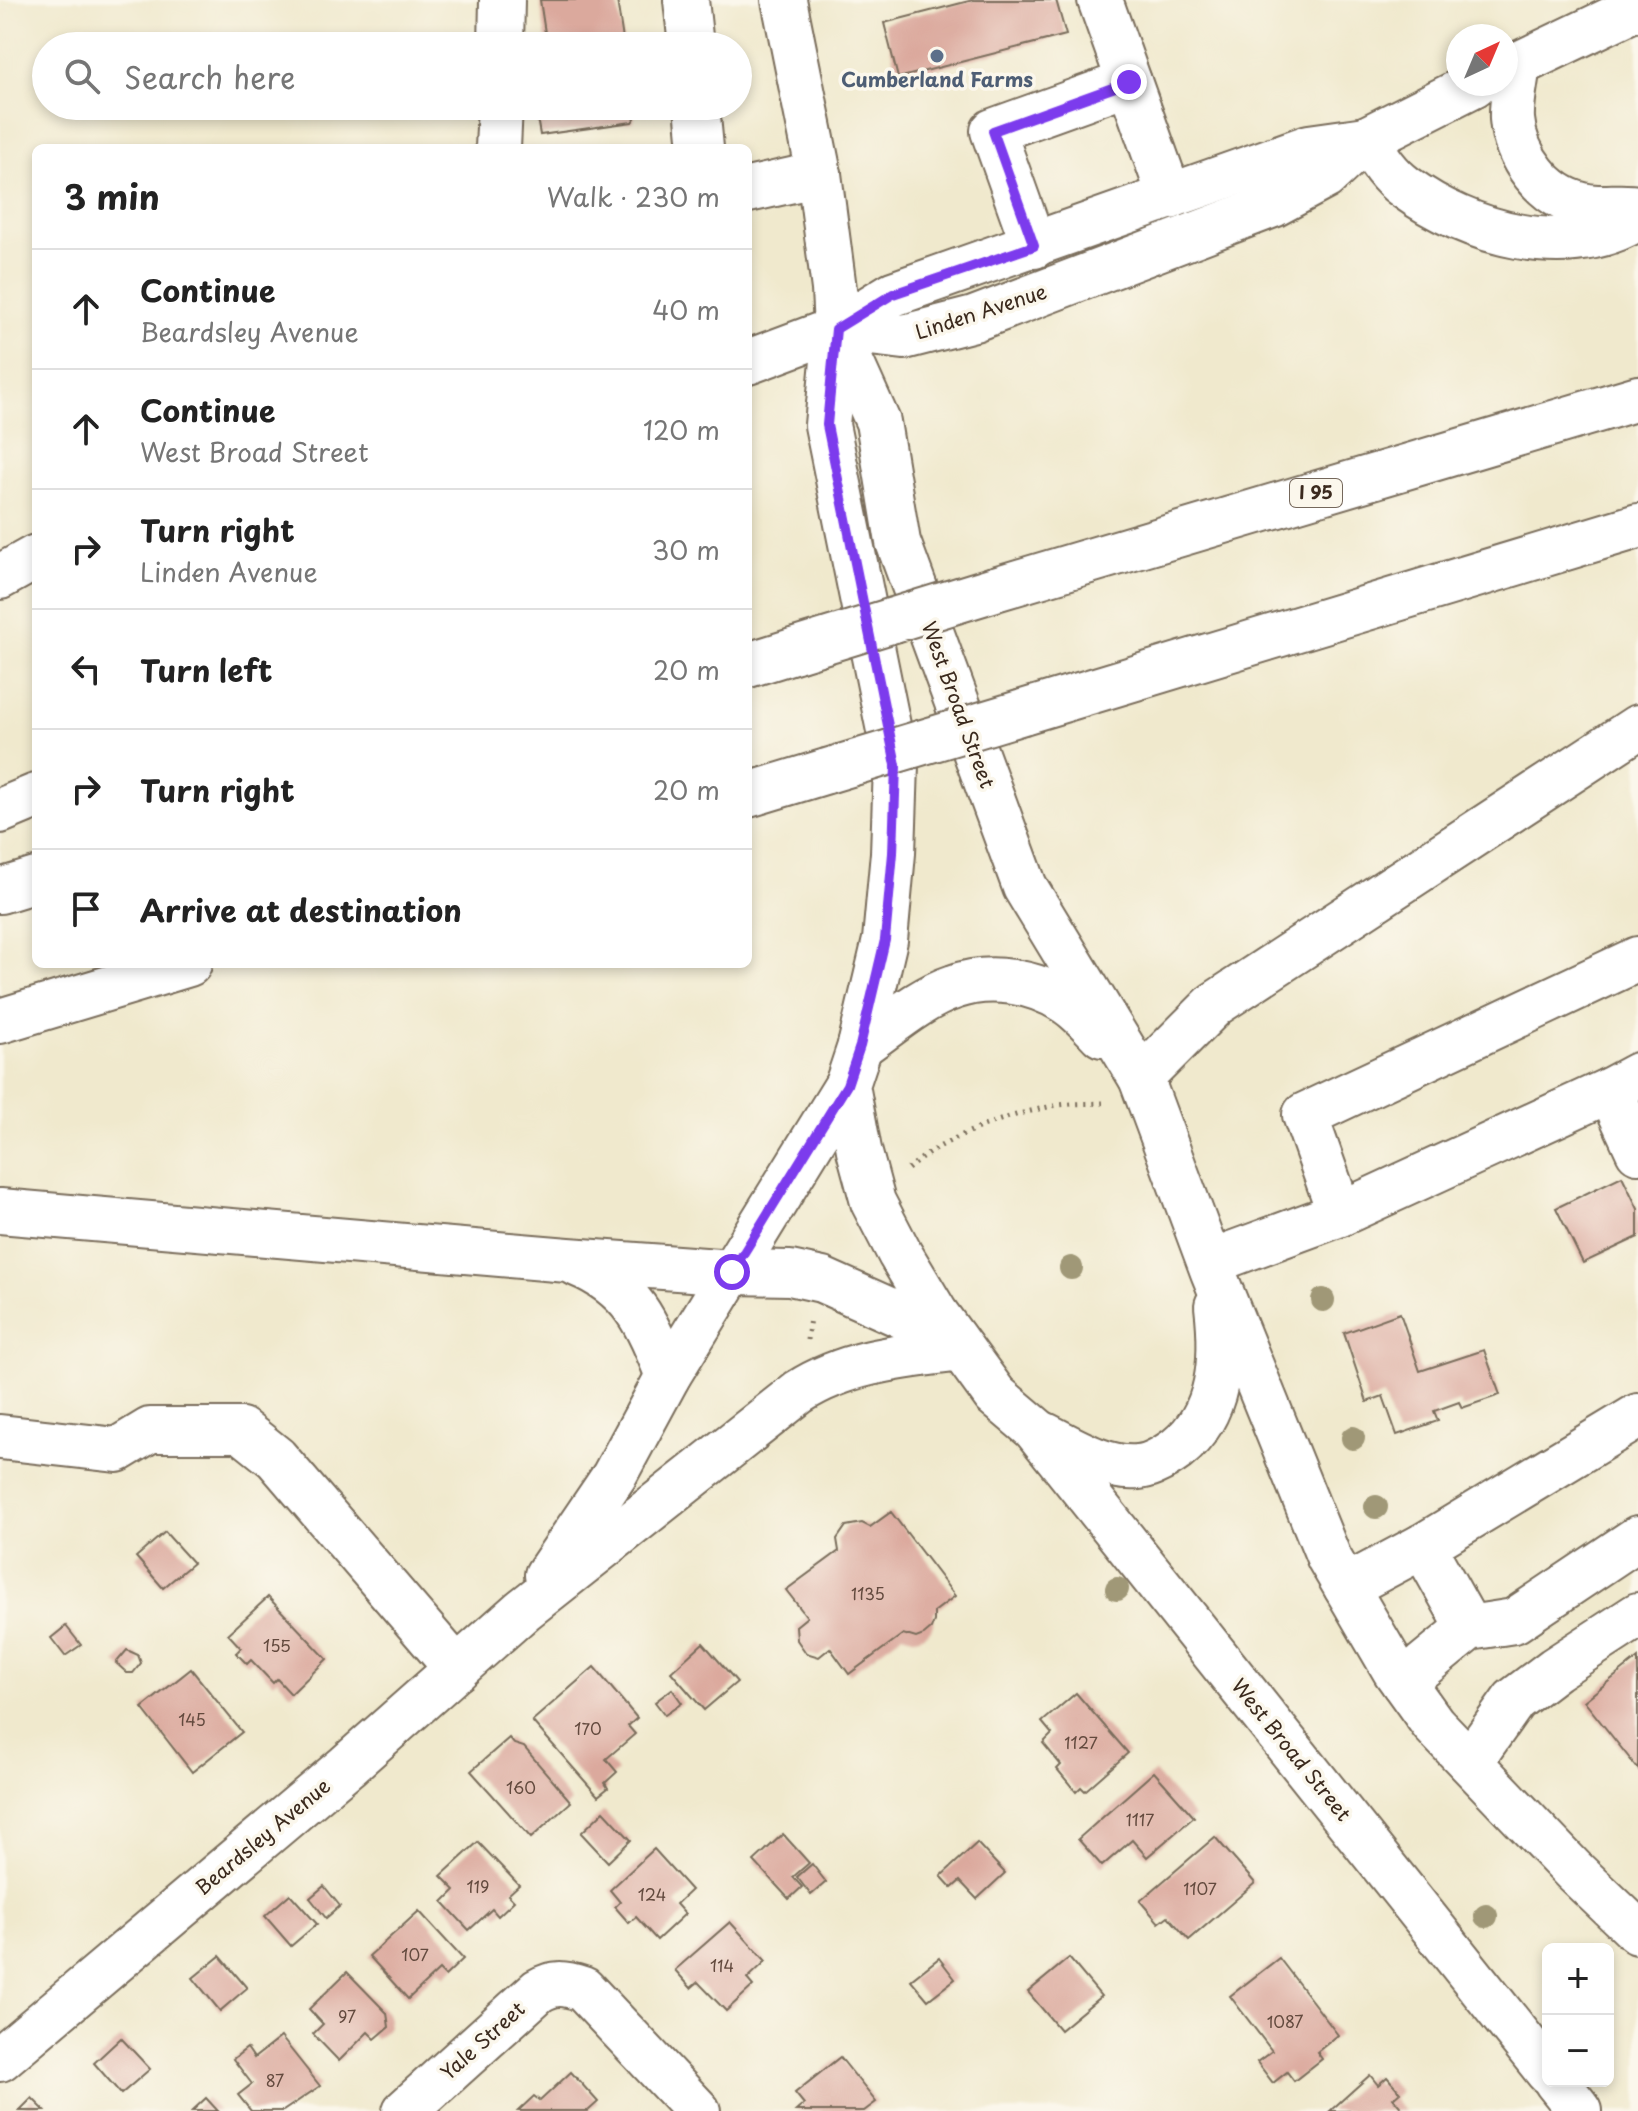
<!DOCTYPE html>
<meta charset="utf-8">
<style>
:root{--surface:#fff;--page:#f2f2f2;--text:#222;--muted:#767676;--line:#e0e0e0}
body{margin:0;font-family:"Playpen Sans",sans-serif;background:var(--page);color:var(--text)}
.controls{position:absolute;right:24px;bottom:24px;display:grid;overflow:hidden;border-radius:12px;box-shadow:0 4px 12px #0003}
.controls button{width:72px;height:72px;display:grid;place-items:center;padding:0;border:0;border-bottom:2px solid var(--line);background:var(--surface);color:var(--text);font:40px sans-serif}
.compass{position:absolute;left:1446px;top:24px;width:72px;height:72px;border-radius:50%;background:var(--surface);box-shadow:0 4px 12px #0003;rotate:44deg}
.stop{position:absolute;width:24px;height:24px;margin:-18px;border:6px solid #7c3aed;border-radius:50%;background:#fff}
.stop.end{background:#7c3aed;border-color:#fff;box-shadow:0 2px 8px #0008}
.list{margin:0;padding:0;list-style:none}
h2{display:flex;justify-content:space-between;align-items:center;height:104px;margin:0;padding:0 32px;font-size:34px}
h2 small{font-size:26px;font-weight:400;color:var(--muted)}
.list li{display:grid;grid-template-columns:52px 1fr auto;gap:24px;align-items:center;box-sizing:border-box;height:120px;padding:0 32px;border-top:2px solid var(--line)}
.list b{display:block;font-size:30px;white-space:nowrap}
.list p{margin:0;font-size:26px;white-space:nowrap;color:var(--muted)}
.list em{font-size:26px;font-style:normal;color:var(--muted)}
.icon{flex:none;width:44px;height:44px;fill:none;stroke:currentColor;stroke-width:2;stroke-linecap:round;stroke-linejoin:round}
.map{position:relative;flex:none;width:1638px;height:2111px;overflow:hidden}
.search{position:absolute;background:var(--surface);box-shadow:0 4px 12px #0003;left:32px;top:32px;width:720px;height:88px;display:flex;align-items:center;gap:20px;box-sizing:border-box;padding:0 28px;border-radius:44px;color:var(--muted);font-size:30px}
.panel{position:absolute;background:var(--surface);box-shadow:0 4px 12px #0003;left:32px;top:144px;width:720px;height:824px;border-radius:12px}
.map>svg:first-child{display:block}
</style>
<div class="map">
<svg width="1638" height="2111" viewBox="0 0 1638 2111">
<rect width="100%" height="100%" fill="#fbf7ec"/>
<filter id="ink" filterUnits="userSpaceOnUse"><feTurbulence type="fractalNoise" baseFrequency=".0125" numOctaves="2"/><feDisplacementMap in="SourceGraphic" scale="16" xChannelSelector="R" yChannelSelector="G"/><feConvolveMatrix kernelMatrix="1 2 1 2 8 2 1 2 1" color-interpolation-filters="sRGB"/></filter>
<filter id="wash" filterUnits="userSpaceOnUse"><feTurbulence type="fractalNoise" baseFrequency=".006" numOctaves="4" result="noise"/><feDisplacementMap in="SourceGraphic" scale="32" xChannelSelector="R" yChannelSelector="G"/><feGaussianBlur stdDeviation="1.8" result="paint"/><feColorMatrix in="noise" values="0 0 0 0 0 0 0 0 0 0 0 0 0 0 0 0 0 1.4 0 .05"/><feComposite in="paint" operator="in"/></filter>
<g filter="url(#wash)">
<rect width="100%" height="100%" fill="#f0e9cd"/>
<g id="blocks">
<g fill="#dba99d">
<path d="M540 0H617L624 46H547Z"/>
<path d="M973 0H1056L1066 35 898 78 884 23Z"/>
<path d="M535 106H633L635 118 632 122 540 135Z"/>
<path d="M1622 1176 1638 1209V1237L1583 1263 1556 1208Z"/>
<path d="M1400 1313 1420 1371 1484 1350 1500 1395 1462 1408 1459 1402 1434 1411 1438 1421 1397 1435 1383 1396 1367 1402 1344 1333Z"/>
<path d="M891 1512 955 1596 934 1612V1621L931 1629 924 1635 916 1638 903 1634 849 1674 830 1648 819 1657 806 1653 797 1640 796 1626 807 1617 786 1590 839 1551 837 1539 846 1526 862 1523 870 1527Z"/>
<path d="M165 1532 193 1563 163 1588 136 1557Z"/>
<path d="M268 1597 327 1659 291 1694 277 1679 273 1683 251 1660 247 1664 236 1653 241 1648 228 1634Z"/>
<path d="M66 1626 81 1645 65 1656 51 1638Z"/>
<path d="M703 1643 737 1682 704 1710 671 1672Z"/>
<path d="M127 1650 138 1655 141 1663 133 1673H127L116 1663Z"/>
<path d="M1638 1658V1769L1584 1701Z"/>
<path d="M594 1667 637 1718 628 1726 635 1734 606 1759 617 1772 605 1783 608 1788 598 1796 532 1721Z"/>
<path d="M191 1669 242 1732 192 1772 142 1708Z"/>
<path d="M672 1689 682 1703 665 1715 655 1702Z"/>
<path d="M1076 1693 1128 1753 1085 1791 1081 1787 1076 1792 1057 1769 1061 1765 1043 1743 1052 1734 1042 1722Z"/>
<path d="M509 1738 514 1744 524 1747 571 1802 531 1838 471 1771Z"/>
<path d="M1154 1772 1194 1817 1147 1857 1132 1840 1102 1866 1078 1839Z"/>
<path d="M604 1811 631 1840 608 1862 581 1833Z"/>
<path d="M783 1834 809 1863 793 1877 802 1887 789 1899 754 1861Z"/>
<path d="M1215 1837 1255 1883 1189 1940 1168 1916 1159 1923 1140 1901Z"/>
<path d="M478 1842 519 1885 508 1895 514 1901 498 1916 492 1909 469 1930 443 1902 455 1890 441 1876Z"/>
<path d="M977 1843 1005 1873 977 1899 960 1881 952 1888 941 1876Z"/>
<path d="M654 1849 691 1890 676 1904 685 1914 657 1940 636 1917 629 1923 615 1907 620 1902 610 1890Z"/>
<path d="M812 1864 826 1882 811 1895 797 1877Z"/>
<path d="M324 1886 340 1906 326 1918 310 1898Z"/>
<path d="M290 1894 317 1924 291 1946 265 1916Z"/>
<path d="M419 1911 463 1959 445 1976 439 1970 408 1999 369 1956Z"/>
<path d="M730 1922 766 1961 747 1979 753 1986 726 2011 698 1982 691 1988 675 1970Z"/>
<path d="M220 1956 247 1988 220 2011 193 1978Z"/>
<path d="M939 1958 955 1979 928 2000 911 1980Z"/>
<path d="M1069 1958 1101 1996 1060 2030 1028 1992Z"/>
<path d="M1279 1958 1338 2035 1317 2052 1322 2059 1294 2081 1287 2072 1273 2083 1257 2062 1272 2051 1230 1996Z"/>
<path d="M347 1972 387 2013 389 2027 375 2039 368 2032 339 2061 313 2034 323 2024 309 2009Z"/>
<path d="M281 2037 320 2086 283 2111H251L238 2095 252 2084 233 2059 247 2048 254 2058Z"/>
<path d="M121 2038 150 2069 121 2094 94 2063Z"/>
<path d="M840 2057 876 2102 864 2111H796L804 2104 795 2093Z"/>
<path d="M571 2072 598 2102 588 2111H518L534 2096 540 2101Z"/>
<path d="M1370 2075 1378 2085 1387 2077 1400 2092 1393 2098 1404 2111H1330Z"/>
<path d="M32 2098 45 2111H19Z"/>
<path d="M206 2098 218 2111H192Z"/>
</g>
</g>
</g>
<g filter="url(#ink)">
<use href="#blocks" fill-opacity="0" stroke="#7a6d5b" stroke-width="2"/>
<g fill="none" stroke-linecap="round" stroke-linejoin="round">
<defs>
<g id="minor">
<path d="M686 0 691 46"/>
<path d="M1100 0 1170 197"/>
<path d="M501 46 502 0"/>
<path d="M1506 70 1638 7"/>
<path d="M697 106 701 148"/>
<path d="M1366 139 1475 84"/>
<path d="M498 148 500 106"/>
<path d="M748 190 819 174"/>
<path d="M1034 246 993 131 1129 82"/>
<path d="M0 577 36 557"/>
<path d="M1638 1075 1610 1090 1638 1151"/>
<path d="M1340 1214 1305 1115 1638 959"/>
<path d="M1210 1262 1340 1214 1610 1090"/>
<path d="M0 1437 117 1450 150 1430H241L276 1458 457 1669"/>
<path d="M1423 1546 1469 1628"/>
<path d="M547 1575 614 1476 668 1376 847 1085"/>
<path d="M1346 1587 1423 1546 1638 1416"/>
<path d="M1403 1682 1469 1628 1514 1621 1638 1538"/>
<path d="M1470 1762 1514 1700 1555 1669 1638 1615"/>
<path d="M0 2059 347 1766 523 1610 799 1392C847 1361 905 1356 961 1349"/>
<path d="M405 2111 538 1991C555 1981 565 1983 583 1989L698 2111"/>
</g>
<g id="major">
<path d="M784 0 819 174 834 289 836 329 827 425 896 765 893 853 885 940 860 1046 847 1085 859 1150 873 1202 900 1254 936 1314 995 1395 1035 1429 1548 2072"/>
<path d="M836 329 904 337 974 319 1273 205 1325 177 1366 139"/>
<path d="M836 329 893 294 1309 147 1366 139"/>
<path d="M837 331 878 422 898 542 1025 887 1141 1078 1213 1272 1329 1558 1395 1671 1433 1724 1573 1870 1638 1932"/>
<path d="M860 1046C889 1026 920 998 954 987 989 974 1035 981 1066 1002 1079 1010 1091 1024 1102 1035"/>
<path d="M1045 1435C1072 1449 1106 1470 1138 1467 1152 1466 1166 1457 1177 1449 1221 1414 1223 1358 1217 1306"/>
<path d="M1556 2081 1580 2111"/>
</g>
<g id="highway">
<path d="M1518 64C1516 82 1511 102 1512 119 1515 157 1544 197 1583 205 1601 210 1620 204 1638 208"/>
<path d="M1366 139C1377 156 1387 174 1405 187 1468 233 1567 262 1638 218"/>
<path d="M748 362 836 329"/>
<path d="M995 589 1638 398"/>
<path d="M748 665 796 650"/>
<path d="M1023 712 1638 526"/>
<path d="M748 795 827 771"/>
<path d="M0 811 36 796"/>
<path d="M0 891 36 880"/>
<path d="M0 1021 189 964"/>
<path d="M1141 1078 1215 1004 1638 727"/>
<path d="M0 1211 568 1260 732 1272 790 1273 822 1280 954 1339"/>
<path d="M577 1264C633 1287 647 1323 668 1376"/>
</g>
</defs>
<use href="#minor" stroke="#7a6d5b" stroke-width="48"/>
<use href="#major" stroke="#7a6d5b" stroke-width="48"/>
<use href="#highway" stroke="#7a6d5b" stroke-width="48"/>
<g stroke="#7a6d5b" stroke-width="5" stroke-dasharray="2 6" stroke-linecap="butt">
<path d="M908 1169C946 1136 1003 1116 1053 1106 1069 1103 1087 1104 1103 1103"/>
<path d="M807 1340 810 1318"/>
</g>
<use href="#minor" stroke="#fff" stroke-width="44"/>
<use href="#major" stroke="#fff" stroke-width="44"/>
<use href="#highway" stroke="#fff" stroke-width="44"/>
<defs>
<g id="highway-bridge">
<path d="M796 650 995 589"/>
<path d="M827 771 1023 712"/>
</g>
</defs>
<use href="#highway-bridge" stroke="#7a6d5b" stroke-width="48" stroke-linecap="butt"/>
<use href="#highway-bridge" stroke="#fff" stroke-width="44"/>
</g>
<g fill="#a09877">
<circle cx="1071" cy="1268" r="12"/>
<circle cx="1323" cy="1300" r="12"/>
<circle cx="1353" cy="1438" r="12"/>
<circle cx="1376" cy="1507" r="12"/>
<circle cx="1117" cy="1589" r="12"/>
<circle cx="1486" cy="1916" r="12"/>
</g>
</g>
<g fill="none" stroke-linecap="round" stroke-linejoin="round" filter="url(#ink)">
<path stroke="#7c3aed" stroke-width="10" d="M732 1272 847 1085 860 1046 885 940 893 853 896 765 827 425 836 329 893 294 1034 246 993 131 1129 82"/>
</g>
<circle fill="#5c6f8a" stroke="#fbf7ec" stroke-width="3" cx="937" cy="56" r="8"/>
<g text-anchor="middle" stroke-width="7" stroke-linejoin="round" paint-order="stroke">
<g font-size="16" fill="#634a3e">
<text x="868" y="1600">1135</text>
<text x="277" y="1652">155</text>
<text x="192" y="1726">145</text>
<text x="588" y="1735">170</text>
<text x="1081" y="1749">1127</text>
<text x="521" y="1794">160</text>
<text x="1140" y="1826">1117</text>
<text x="478" y="1893">119</text>
<text x="1200" y="1895">1107</text>
<text x="652" y="1901">124</text>
<text x="415" y="1961">107</text>
<text x="722" y="1972">114</text>
<text x="347" y="2023">97</text>
<text x="1285" y="2028">1087</text>
<text x="275" y="2087">87</text>
</g>
<rect fill="#fbf7ec" stroke="#75685c" stroke-width="2" x="1290" y="479" width="52" height="28" rx="6"/>
<g font-size="18" font-weight="bold" fill="#3b2a1e">
<text x="1316" y="499">I 95</text>
</g>
<g font-size="20" font-weight="bold" fill="#4e5e75" stroke="#fbf7ec">
<text x="937" y="87">Cumberland Farms</text>
</g>
<g font-size="20" fill="#3b2a1e" stroke="#fbf7ec">
<text transform="translate(981 312) rotate(-18)" y="7">Linden Avenue</text>
<text transform="translate(958 705) rotate(70)" y="7">West Broad Street</text>
<text transform="translate(1291 1750) rotate(51)" y="7">West Broad Street</text>
<text transform="translate(263 1837) rotate(-40)" y="7">Beardsley Avenue</text>
<text transform="translate(483 2041) rotate(-42)" y="7">Yale Street</text>
</g>
</g>
</svg>
<div class="controls">
<button>+</button>
<button>−</button>
</div>
<svg class="compass" viewBox="-18 -18 36 36"><path d="M0-13l5 13h-10z" fill="#e53935"/><path d="M0 13l5-13h-10z" fill="#767676"/></svg>
<div class="stop" style="left:732px;top:1272px"></div>
<div class="stop end" style="left:1129px;top:82px"></div>
<div class="search"><svg class="icon" aria-label="search" viewBox="0 0 24 24"><circle cx="10" cy="10" r="6"/><path d="M15 15l6 6"/></svg>Search here</div>
<section class="panel">
<h2>3 min<small>Walk · 230 m</small></h2>
<ul class="list">
<li><svg class="icon" aria-label="ahead" viewBox="0 0 24 24"><path d="M12 20V5M6 11l6-6 6 6"/></svg><div><b>Continue</b><p>Beardsley Avenue</p></div><em>40 m</em></li>
<li><svg class="icon" aria-label="ahead" viewBox="0 0 24 24"><path d="M12 20V5M6 11l6-6 6 6"/></svg><div><b>Continue</b><p>West Broad Street</p></div><em>120 m</em></li>
<li><svg class="icon" aria-label="right" viewBox="0 0 24 24"><path d="M7 20v-9h11M14 6l5 5-5 5"/></svg><div><b>Turn right</b><p>Linden Avenue</p></div><em>30 m</em></li>
<li><svg class="icon" aria-label="left" viewBox="0 0 24 24"><path d="M17 20v-9H6M10 6l-5 5 5 5"/></svg><div><b>Turn left</b></div><em>20 m</em></li>
<li><svg class="icon" aria-label="right" viewBox="0 0 24 24"><path d="M7 20v-9h11M14 6l5 5-5 5"/></svg><div><b>Turn right</b></div><em>20 m</em></li>
<li><svg class="icon" aria-label="arrive" viewBox="0 0 24 24"><path d="M6 21V4h12l-3 4 3 4H6"/></svg><div><b>Arrive at destination</b></div></li>
</ul>
</section>
</div>
